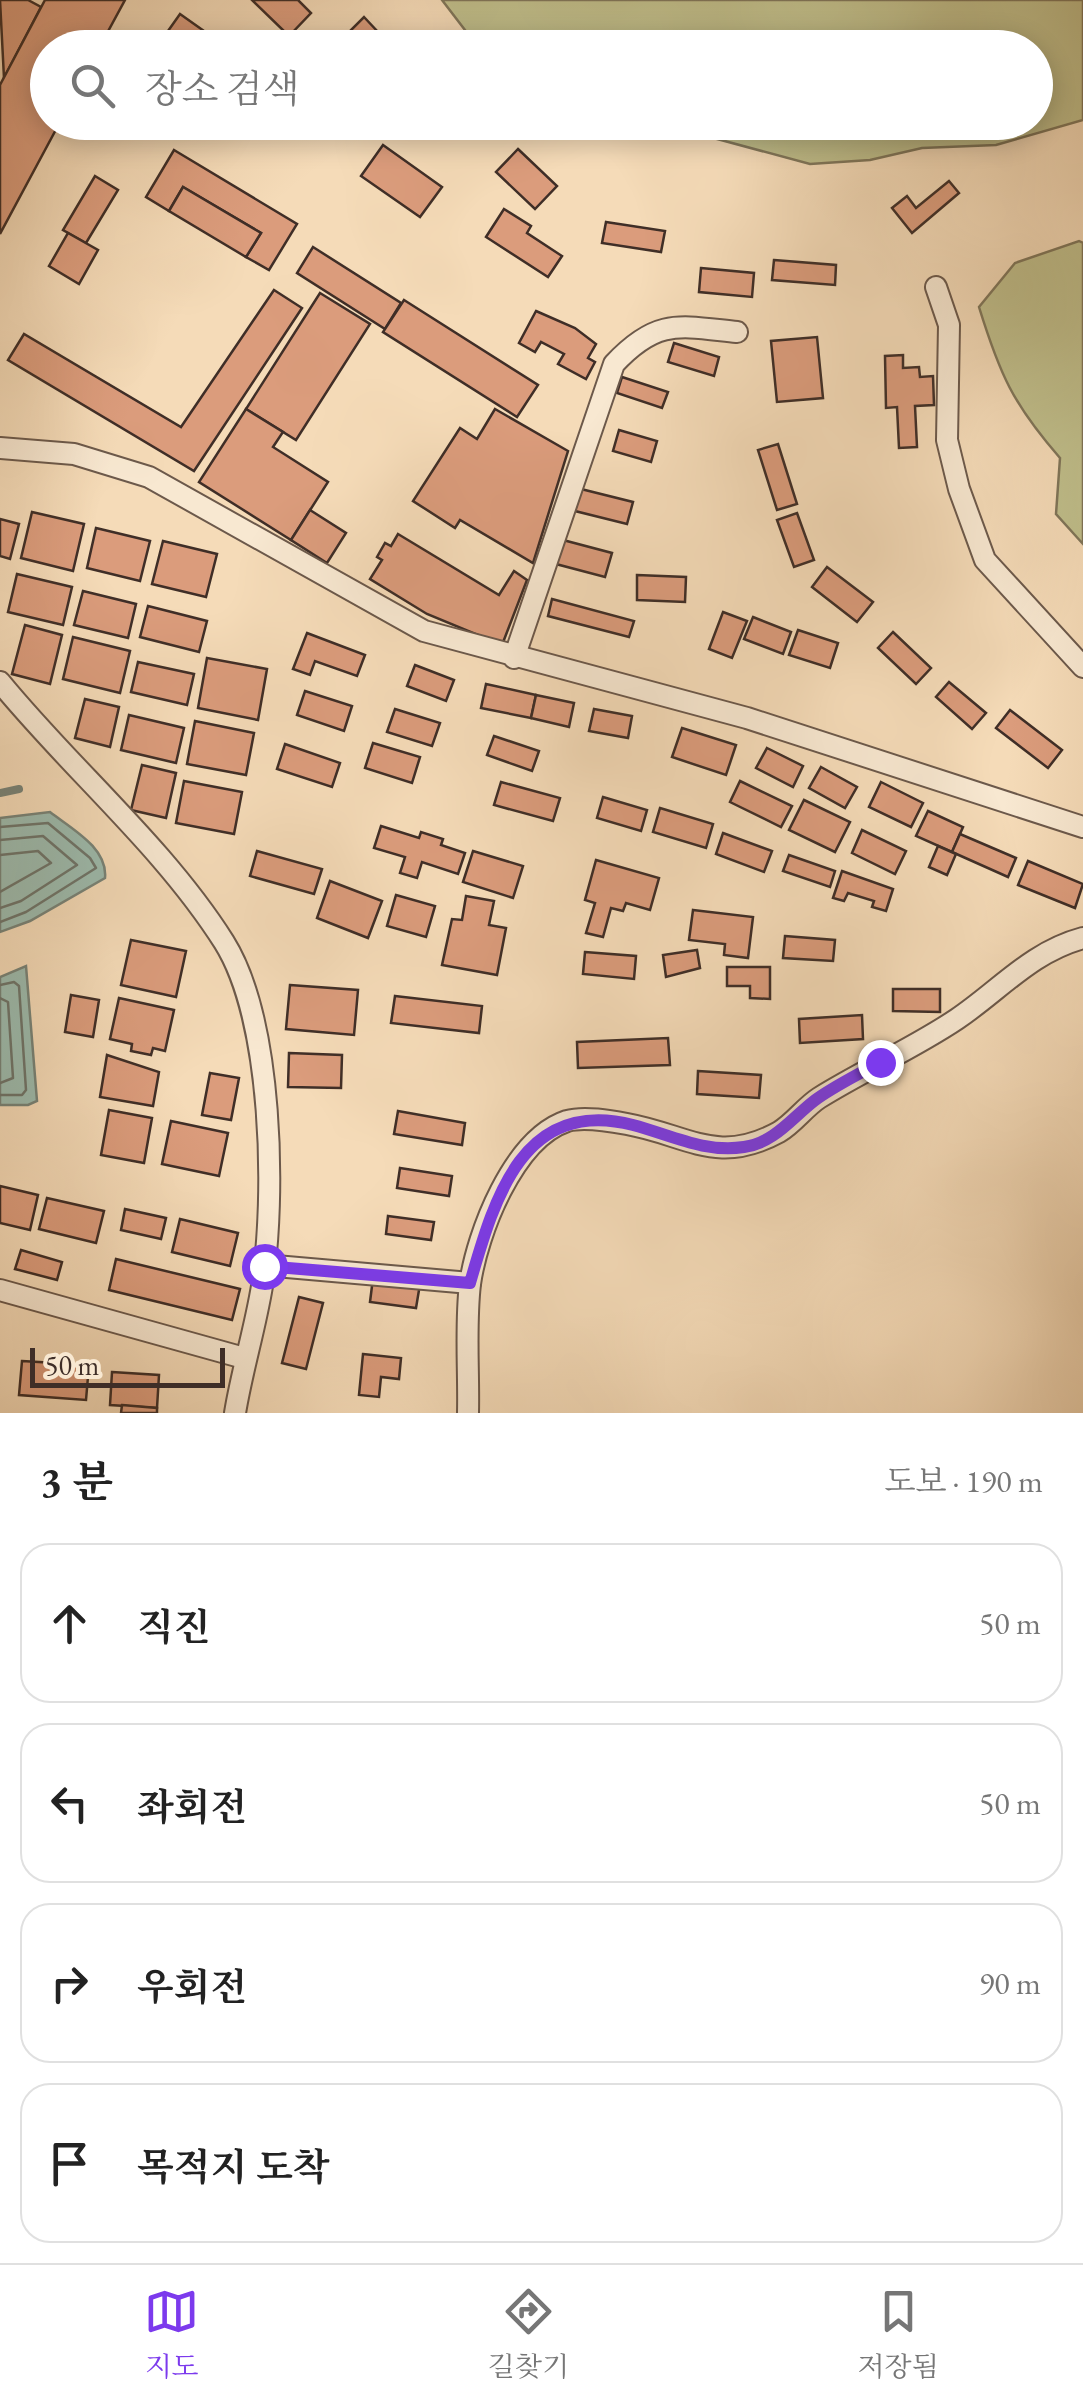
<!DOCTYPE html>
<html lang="ko">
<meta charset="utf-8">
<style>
:root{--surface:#fff;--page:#f6f6f6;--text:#222;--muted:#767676;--line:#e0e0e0;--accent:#7c3aed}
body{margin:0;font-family:"EB Garamond","Noto Serif KR",serif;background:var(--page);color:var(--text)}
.scale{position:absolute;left:30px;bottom:25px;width:195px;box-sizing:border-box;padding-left:10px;border:5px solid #3f2e27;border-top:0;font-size:28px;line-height:35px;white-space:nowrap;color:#3f2e27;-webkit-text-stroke:8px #f8e8d1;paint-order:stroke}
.stop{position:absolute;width:30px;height:30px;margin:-22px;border:8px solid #7c3aed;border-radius:50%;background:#fff}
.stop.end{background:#7c3aed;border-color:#fff;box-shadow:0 2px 10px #0008}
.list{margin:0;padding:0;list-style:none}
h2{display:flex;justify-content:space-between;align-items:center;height:130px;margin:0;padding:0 40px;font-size:42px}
h2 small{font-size:32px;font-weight:400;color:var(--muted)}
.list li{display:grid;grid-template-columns:65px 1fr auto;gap:30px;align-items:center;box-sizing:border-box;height:160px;margin:0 20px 20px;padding:0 20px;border:2px solid var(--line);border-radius:30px}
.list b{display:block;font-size:38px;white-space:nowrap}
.list em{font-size:32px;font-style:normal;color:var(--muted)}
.icon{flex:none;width:55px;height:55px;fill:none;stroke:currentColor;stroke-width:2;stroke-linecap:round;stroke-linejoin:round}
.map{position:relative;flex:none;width:1083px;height:1413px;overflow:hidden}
.search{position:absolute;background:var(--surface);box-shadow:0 5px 25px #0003;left:30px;right:30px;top:30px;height:110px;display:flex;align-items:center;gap:25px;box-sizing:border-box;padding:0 35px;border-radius:55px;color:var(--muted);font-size:38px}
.sheet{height:850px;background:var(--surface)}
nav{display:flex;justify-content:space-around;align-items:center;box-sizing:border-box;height:140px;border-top:2px solid var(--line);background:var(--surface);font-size:28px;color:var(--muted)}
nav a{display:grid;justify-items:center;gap:5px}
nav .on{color:var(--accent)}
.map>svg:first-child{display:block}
</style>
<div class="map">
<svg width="1083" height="1413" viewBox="0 0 1083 1413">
<rect width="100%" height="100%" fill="#f5dbb8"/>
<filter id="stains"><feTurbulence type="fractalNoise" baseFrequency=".002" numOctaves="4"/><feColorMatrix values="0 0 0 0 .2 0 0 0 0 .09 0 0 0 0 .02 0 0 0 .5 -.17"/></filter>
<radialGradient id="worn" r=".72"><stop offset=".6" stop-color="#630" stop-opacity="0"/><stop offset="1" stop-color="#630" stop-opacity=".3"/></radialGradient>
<g fill="#c0bf8c" stroke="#80765a" stroke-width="2.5">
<path d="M442 0H1083V120L996 145 922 148 870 160 810 164 658 123 1036 122V48L478 47Z"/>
<path d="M1079 241 1083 243V544L1056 514 1060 458C1013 404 1000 375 979 307L1015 263Z"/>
</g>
<g fill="#9cbbae" stroke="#778378" stroke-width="2.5">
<path d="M50 812C72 829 108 848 105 878L30 921 0 932V818Z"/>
<path d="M26 966 37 1101 28 1105H0V977Z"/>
</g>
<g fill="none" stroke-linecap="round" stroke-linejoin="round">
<g stroke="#6e746a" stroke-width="2.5">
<path d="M0 827 48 823 90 858 96 868 26 912 0 922"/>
<path d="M0 840 43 836 77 865 21 901 0 908"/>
<path d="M0 855 38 851 51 863 0 892"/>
<path d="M0 985 14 982 19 986 26 1090 22 1095H0"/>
<path d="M0 998 8 1002 13 1078 0 1083"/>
</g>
<path stroke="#778378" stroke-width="8" d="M0 793 19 789"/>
</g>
<g fill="#db9c7c" stroke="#3f2e27" stroke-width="2.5">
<path d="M0 0H28L41 7 4 78Z"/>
<path d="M45 0H125L99 48H48V122H60L0 234V85Z"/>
<path d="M252 0H298L311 13 289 36Z"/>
<path d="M180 14 228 48H156Z"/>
<path d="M364 17 393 48H350L342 39Z"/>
<path d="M383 145 442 187 420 217 361 176Z"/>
<path d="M518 149 557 186 535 209 496 172Z"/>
<path d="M174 150 297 224 269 270 246 257 261 233 183 187 169 211 146 197Z"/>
<path d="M95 176 118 190 86 243 63 230Z"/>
<path d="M949 181 959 193 912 233 892 208 907 196 916 208Z"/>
<path d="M183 187 261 233 246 257 169 211Z"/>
<path d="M504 209 531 226 527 233 562 256 548 277 486 237Z"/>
<path d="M606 222 665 231 661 252 602 243Z"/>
<path d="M68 233 98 250 79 284 49 266Z"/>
<path d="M313 247 401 303 385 329 297 273Z"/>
<path d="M774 260 836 265 835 285 772 280Z"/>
<path d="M701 268 754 273 752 297 699 292Z"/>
<path d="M274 290 302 308 194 471 8 360 24 334 181 427Z"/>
<path d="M320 293 370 324 296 440 246 409Z"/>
<path d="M404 300 538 385 517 417 383 332Z"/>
<path d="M536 311 575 328 596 344 588 358 595 362 586 379 558 364 564 354 541 342 535 352 519 343Z"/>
<path d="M817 337 823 398 777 402 771 341Z"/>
<path d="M674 343 719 357 714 376 668 362Z"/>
<path d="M903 355V368L919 367 920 377 933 376 934 405 915 406 917 447 899 448 897 407 886 408 885 356Z"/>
<path d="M622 377 668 392 662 408 617 393Z"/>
<path d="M246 409 283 432 273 447 328 482 291 540 199 482Z"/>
<path d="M495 409 568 451 533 563 460 520 455 528 413 501 460 428 477 439Z"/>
<path d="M619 430 657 441 651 462 613 451Z"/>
<path d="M778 444 797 504 777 510 758 450Z"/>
<path d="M581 489 633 502 627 524 575 511Z"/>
<path d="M310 510 346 533 327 563 291 540Z"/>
<path d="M32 512 84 524 73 571 21 558Z"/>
<path d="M797 513 814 560 794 567 777 520Z"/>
<path d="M0 519 19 524 10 559 0 556Z"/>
<path d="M96 528 150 541 140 581 87 568Z"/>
<path d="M398 534 499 595 514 571 527 580 502 645 427 614 370 579 382 560 377 557 385 543 391 546Z"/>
<path d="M563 540 612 553 605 577 556 564Z"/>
<path d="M163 541 217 554 206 597 152 584Z"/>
<path d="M827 567 873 602 857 622 812 587Z"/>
<path d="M17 574 72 587 63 625 8 612Z"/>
<path d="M637 575 686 577 685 602 637 600Z"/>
<path d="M83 591 136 604 128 638 74 625Z"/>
<path d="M552 599 634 621 629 637 548 616Z"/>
<path d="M148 606 207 621 199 652 140 637Z"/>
<path d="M723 612 747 621 732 658 709 649Z"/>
<path d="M753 617 791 632 783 654 744 639Z"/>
<path d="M25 625 62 635 50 684 12 674Z"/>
<path d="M798 630 838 643 830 668 789 655Z"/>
<path d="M893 632 931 668 916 684 878 648Z"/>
<path d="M307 633 365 655 357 676 315 661 310 675 293 669Z"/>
<path d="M73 637 130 651 120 693 63 679Z"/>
<path d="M207 658 267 669 258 720 198 708Z"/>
<path d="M138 662 194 674 187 705 131 692Z"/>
<path d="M415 665 454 680 446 701 407 686Z"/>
<path d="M949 682 986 713 972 729 936 697Z"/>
<path d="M486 684 536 695 531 718 481 708Z"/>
<path d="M305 691 352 706 344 731 297 715Z"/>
<path d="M536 695 574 703 569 727 531 718Z"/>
<path d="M85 699 119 707 110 747 75 738Z"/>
<path d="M395 709 440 723 432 746 387 732Z"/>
<path d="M594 709 632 716 628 738 589 731Z"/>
<path d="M1010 710 1062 750 1048 768 996 728Z"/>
<path d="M129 715 184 728 176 763 121 750Z"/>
<path d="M195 721 254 733 246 775 187 764Z"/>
<path d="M682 728 736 745 726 775 672 757Z"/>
<path d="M494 736 539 751 532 771 487 755Z"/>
<path d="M373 743 420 757 412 783 365 768Z"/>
<path d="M285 744 340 763 332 787 277 769Z"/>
<path d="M767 748 803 766 793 787 756 768Z"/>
<path d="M142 765 176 773 166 818 131 810Z"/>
<path d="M821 767 857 787 845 808 809 788Z"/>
<path d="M184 781 242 792 234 834 176 823Z"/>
<path d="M740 781 792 806 781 827 730 802Z"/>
<path d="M501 782 560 798 553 821 494 805Z"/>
<path d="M881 782 923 803 911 827 869 807Z"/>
<path d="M603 797 647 810 641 831 597 818Z"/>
<path d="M804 800 850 822 835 852 789 830Z"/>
<path d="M660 808 713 824 706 848 653 832Z"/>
<path d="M928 811 963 827 952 852 916 836Z"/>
<path d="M381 826 419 838 421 832 443 839 441 845 465 853 458 874 422 862 417 878 400 873 405 857 374 848Z"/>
<path d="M862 830 906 851 895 874 852 853Z"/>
<path d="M723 833 772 851 764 872 716 854Z"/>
<path d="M960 834 1016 858 1008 877 952 852Z"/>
<path d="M938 846 956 854 947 875 929 867Z"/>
<path d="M257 851 322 869 314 894 250 876Z"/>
<path d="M473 851 523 866 513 898 463 882Z"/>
<path d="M789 855 835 871 830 887 783 871Z"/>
<path d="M596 860 659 878 650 910 626 903 623 911 611 908 603 937 586 933 595 903 585 900Z"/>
<path d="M1028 861 1083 884 1075 908 1018 885Z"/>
<path d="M842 871 893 889 886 911 872 907 874 901 848 893 844 901 833 898Z"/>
<path d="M330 881 382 901 368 938 317 918Z"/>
<path d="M396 895 435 906 426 937 387 926Z"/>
<path d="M466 896 494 901 489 925 506 928 497 975 442 965 452 919 462 920Z"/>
<path d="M693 910 753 917 748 958 724 955 725 944 689 940Z"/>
<path d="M785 936 835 940 833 961 783 958Z"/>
<path d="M131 940 186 951 176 997 121 985Z"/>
<path d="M697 950 700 968 666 977 663 955Z"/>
<path d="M585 952 636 956 634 979 583 974Z"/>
<path d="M727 967H770V999L750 998V986H727Z"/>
<path d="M290 985 358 990 354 1035 286 1029Z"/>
<path d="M893 989H940V1012L893 1011Z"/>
<path d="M71 995 99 1000 93 1037 65 1032Z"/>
<path d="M395 996 482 1006 479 1033 391 1023Z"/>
<path d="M119 998 174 1010 165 1051 153 1048 151 1055 131 1051 132 1044 110 1039Z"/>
<path d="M862 1015 863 1039 800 1043 799 1019Z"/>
<path d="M668 1038 670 1065 578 1068 577 1042Z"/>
<path d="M289 1053 342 1055 341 1088 288 1087Z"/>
<path d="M107 1055 159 1072 153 1106 100 1097Z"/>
<path d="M698 1071 761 1075 759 1098 697 1094Z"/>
<path d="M210 1073 239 1078 231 1120 202 1115Z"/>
<path d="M109 1110 152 1118 144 1163 101 1155Z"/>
<path d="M398 1111 465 1123 462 1145 394 1134Z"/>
<path d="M171 1121 228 1133 219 1176 162 1164Z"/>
<path d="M400 1168 452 1176 449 1196 397 1188Z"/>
<path d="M0 1186 38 1195 30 1230 0 1223Z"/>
<path d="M47 1198 104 1211 96 1243 39 1229Z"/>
<path d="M125 1209 166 1218 161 1239 121 1230Z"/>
<path d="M388 1216 434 1222 431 1240 386 1234Z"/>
<path d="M180 1219 238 1233 230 1266 172 1252Z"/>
<path d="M21 1250 62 1262 57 1280 15 1269Z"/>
<path d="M116 1259 240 1289 232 1320 109 1290Z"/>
<path d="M373 1278 420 1284 416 1308 370 1302Z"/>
<path d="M299 1297 323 1303 306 1369 282 1363Z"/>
<path d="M363 1354 401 1358 399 1379 381 1377 379 1397 359 1395Z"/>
<path d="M22 1361 89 1365 86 1400 19 1395Z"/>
<path d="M112 1372 159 1375 157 1408 110 1405Z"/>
<path d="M122 1405 157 1408V1413H121Z"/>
</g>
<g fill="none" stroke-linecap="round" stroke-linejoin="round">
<defs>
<g id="street">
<path d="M936 287 949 325 947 440 959 489 985 560 1083 667"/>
<path d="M0 448 74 454 149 477 424 631 747 718 1083 827"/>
<path d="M514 658 614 364C657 318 679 326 737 332"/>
<path d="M0 682C72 770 163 846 224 942 273 1020 276 1196 262 1286 255 1329 242 1370 235 1413"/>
<path d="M264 1265 470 1283"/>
<path d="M0 1290 244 1358"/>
<path d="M468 1413C469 1371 465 1326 470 1284 477 1234 513 1139 567 1121 584 1116 611 1121 627 1124 688 1135 717 1166 779 1132 794 1123 805 1107 819 1098 864 1070 914 1048 957 1019 1000 990 1031 952 1083 938"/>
</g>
</defs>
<use href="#street" stroke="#6c594b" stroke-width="24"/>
<use href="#street" stroke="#f8e8d1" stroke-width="20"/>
</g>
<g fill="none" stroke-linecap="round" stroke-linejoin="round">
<path stroke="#7c3aed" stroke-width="12" d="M264 1266 470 1283C494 1200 522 1097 633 1125 671 1135 704 1153 744 1147 774 1143 792 1118 814 1101 834 1086 858 1075 880 1062"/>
</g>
<rect width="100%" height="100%" filter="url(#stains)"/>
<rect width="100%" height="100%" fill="url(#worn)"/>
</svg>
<div class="scale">50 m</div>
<div class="stop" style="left:264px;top:1266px"></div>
<div class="stop end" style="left:880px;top:1062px"></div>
<div class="search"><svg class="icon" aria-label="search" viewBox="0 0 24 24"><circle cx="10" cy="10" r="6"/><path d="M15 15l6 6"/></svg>장소 검색</div>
</div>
<section class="sheet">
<h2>3 분<small>도보 · 190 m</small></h2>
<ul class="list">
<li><svg class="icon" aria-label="ahead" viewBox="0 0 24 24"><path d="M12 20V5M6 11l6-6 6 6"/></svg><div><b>직진</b></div><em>50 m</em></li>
<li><svg class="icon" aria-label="left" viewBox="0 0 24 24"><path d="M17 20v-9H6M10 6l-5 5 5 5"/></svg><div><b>좌회전</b></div><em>50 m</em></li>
<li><svg class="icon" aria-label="right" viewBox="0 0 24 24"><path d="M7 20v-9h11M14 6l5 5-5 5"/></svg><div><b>우회전</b></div><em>90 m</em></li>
<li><svg class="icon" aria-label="arrive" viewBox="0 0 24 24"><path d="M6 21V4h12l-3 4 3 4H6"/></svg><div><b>목적지 도착</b></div></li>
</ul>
</section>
<nav>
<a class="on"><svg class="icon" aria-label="map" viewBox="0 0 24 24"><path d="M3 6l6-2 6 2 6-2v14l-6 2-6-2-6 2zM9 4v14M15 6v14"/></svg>지도</a>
<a><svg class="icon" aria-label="directions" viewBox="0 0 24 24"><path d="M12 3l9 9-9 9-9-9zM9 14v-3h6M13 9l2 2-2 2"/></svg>길찾기</a>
<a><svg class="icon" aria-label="saved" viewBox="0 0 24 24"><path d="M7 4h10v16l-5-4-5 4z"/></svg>저장됨</a>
</nav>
